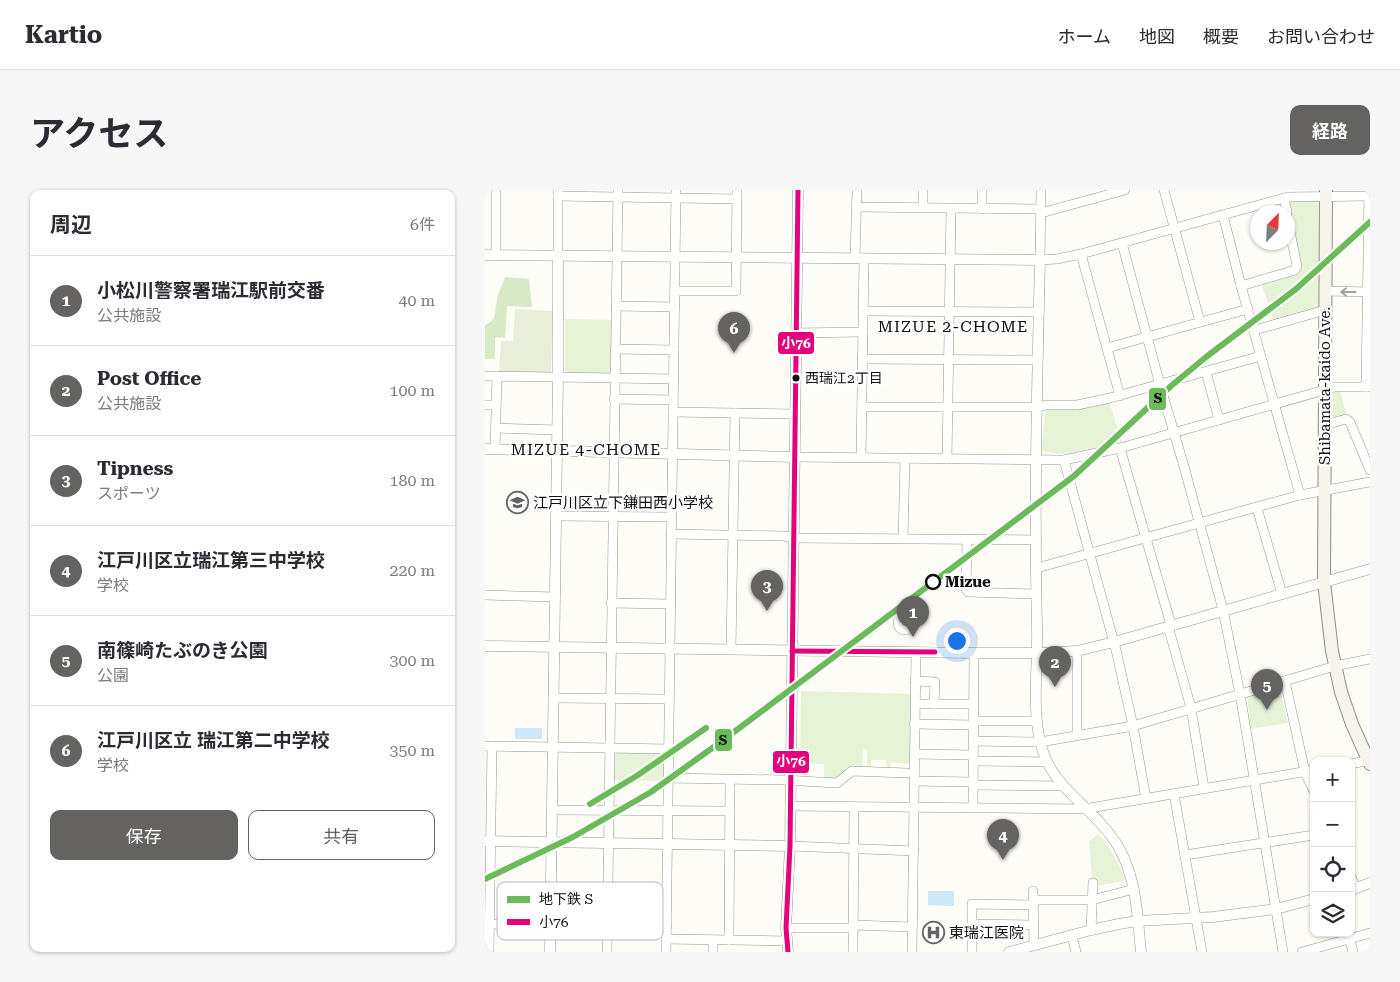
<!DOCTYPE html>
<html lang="ja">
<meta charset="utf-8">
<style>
:root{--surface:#fff;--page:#f7f7f7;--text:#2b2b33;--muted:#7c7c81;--line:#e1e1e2;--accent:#646362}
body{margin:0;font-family:"Roboto Serif","Noto Sans JP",serif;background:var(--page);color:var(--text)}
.controls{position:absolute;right:15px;bottom:15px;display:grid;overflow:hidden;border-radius:10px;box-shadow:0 1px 4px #0004}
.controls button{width:45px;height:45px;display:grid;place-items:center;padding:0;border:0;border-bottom:1px solid var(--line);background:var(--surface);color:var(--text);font:25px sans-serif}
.compass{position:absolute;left:765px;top:15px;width:45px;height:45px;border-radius:50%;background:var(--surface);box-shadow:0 1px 4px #0004;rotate:23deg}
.you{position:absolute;left:471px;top:450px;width:18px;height:18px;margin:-12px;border:4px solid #fff;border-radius:50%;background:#1a73e8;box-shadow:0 0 0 8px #1a73e833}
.badge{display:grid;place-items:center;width:32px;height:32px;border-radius:50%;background:var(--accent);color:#fff;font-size:16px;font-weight:700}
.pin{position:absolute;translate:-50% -41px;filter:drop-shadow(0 1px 2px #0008)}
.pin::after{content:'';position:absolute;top:26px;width:18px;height:15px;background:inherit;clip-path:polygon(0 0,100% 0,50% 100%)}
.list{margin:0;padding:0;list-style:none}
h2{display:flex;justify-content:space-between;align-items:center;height:65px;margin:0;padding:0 20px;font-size:21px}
h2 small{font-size:16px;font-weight:400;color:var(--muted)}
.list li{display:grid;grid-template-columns:32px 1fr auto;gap:15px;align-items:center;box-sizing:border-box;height:90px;padding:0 20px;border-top:1px solid var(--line)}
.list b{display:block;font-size:19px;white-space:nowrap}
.list p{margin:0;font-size:16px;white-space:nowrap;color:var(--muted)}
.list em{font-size:16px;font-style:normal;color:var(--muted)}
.actions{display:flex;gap:10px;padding:15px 20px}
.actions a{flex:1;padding:11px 0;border:1px solid var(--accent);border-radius:10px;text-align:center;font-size:18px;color:var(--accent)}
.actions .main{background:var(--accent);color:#fff}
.icon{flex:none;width:28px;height:28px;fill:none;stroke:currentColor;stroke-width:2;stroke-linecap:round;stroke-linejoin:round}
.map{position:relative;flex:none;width:885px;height:762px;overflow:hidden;border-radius:10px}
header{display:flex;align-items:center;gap:30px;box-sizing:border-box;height:70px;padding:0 25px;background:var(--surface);border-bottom:1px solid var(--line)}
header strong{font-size:24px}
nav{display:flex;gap:28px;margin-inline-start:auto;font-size:18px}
.intro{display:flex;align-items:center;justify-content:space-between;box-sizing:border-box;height:120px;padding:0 30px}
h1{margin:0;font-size:35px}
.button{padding:12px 22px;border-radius:10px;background:var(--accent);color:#fff;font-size:18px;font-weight:700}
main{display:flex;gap:30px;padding:0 30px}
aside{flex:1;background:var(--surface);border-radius:10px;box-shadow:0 1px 4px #0004}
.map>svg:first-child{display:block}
</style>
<header>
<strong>Kartio</strong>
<nav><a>ホーム</a><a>地図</a><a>概要</a><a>お問い合わせ</a></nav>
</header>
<div class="intro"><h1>アクセス</h1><a class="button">経路</a></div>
<main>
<aside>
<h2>周辺<small>6件</small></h2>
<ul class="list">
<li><span class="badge">1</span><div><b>小松川警察署瑞江駅前交番</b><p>公共施設</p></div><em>40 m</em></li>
<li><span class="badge">2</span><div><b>Post Office</b><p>公共施設</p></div><em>100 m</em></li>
<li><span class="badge">3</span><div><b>Tipness</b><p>スポーツ</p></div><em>180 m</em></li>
<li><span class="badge">4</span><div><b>江戸川区立瑞江第三中学校</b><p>学校</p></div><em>220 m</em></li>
<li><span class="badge">5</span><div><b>南篠崎たぶのき公園</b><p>公園</p></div><em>300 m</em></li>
<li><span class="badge">6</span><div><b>江戸川区立 瑞江第二中学校</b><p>学校</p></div><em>350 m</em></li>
</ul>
<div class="actions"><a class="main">保存</a><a>共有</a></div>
</aside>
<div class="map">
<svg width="885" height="762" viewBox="0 0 885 762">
<rect width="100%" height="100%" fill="#fdfcf7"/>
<g fill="#e7f3d7">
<path d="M833 9 836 117 788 130 776 92 811 82 802 10Z"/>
<path d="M80 129 128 130 127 184 125 186 83 184 80 181Z"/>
<path d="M855 200 862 227 844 231 846 203Z"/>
<path d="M624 211 637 253 579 264 560 262 557 259 560 223 562 219 592 218Z"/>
<path d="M794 496 803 533 766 539 762 506Z"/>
<path d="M316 501 426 504 425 574 406 572 405 579 401 578V570H386V579L382 578V560L378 559 377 579 361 578 360 583 350 590 339 589V574L315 573Z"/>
<path d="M131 561 179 562 181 564 180 591 128 590 129 564Z"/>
<path d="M613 644C626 657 633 672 640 689L639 691 604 697 605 688H607L604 652Z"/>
</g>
<path fill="#d8eac5" d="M20 87 44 89 47 117 22 116 20 148 10 147V169H0V135L6 132 9 128 13 105Z"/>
<path fill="#e9eedb" d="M30 119 68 121 66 183 14 182 16 151H28Z"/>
<g fill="#cde8f7">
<rect x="30" y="538" width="27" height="11"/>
<path d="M443 701H469V716L443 715Z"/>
</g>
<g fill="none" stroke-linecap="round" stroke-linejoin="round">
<defs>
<g id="minor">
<path d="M556 0 555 70 572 69 596 64 803 7 884 6"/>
<path d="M679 0 715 132"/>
<path d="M73 6 252 9"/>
<path d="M799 8 802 22"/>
<path d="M372 17 556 19"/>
<path d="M438 18V0"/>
<path d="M497 19V0"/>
<path d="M556 23 640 0"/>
<path d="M738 25 756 96 815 305"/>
<path d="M637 53 675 195 700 280 738 420 755 504 798 762"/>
<path d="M596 64 635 206"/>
<path d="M11 65V0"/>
<path d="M73 66V0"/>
<path d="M370 68 372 0"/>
<path d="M756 96 810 80 812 76 802 27"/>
<path d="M190 101H251L252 0"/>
<path d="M841 101 885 102"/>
<path d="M131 116 190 117"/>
<path d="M378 121 554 122"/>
<path d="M770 140 840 120"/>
<path d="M311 143 378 142"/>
<path d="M622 158 763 119"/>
<path d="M130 159 189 160"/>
<path d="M377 169 553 170"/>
<path d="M721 182 734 230"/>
<path d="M0 186 189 189"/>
<path d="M881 197 884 0"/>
<path d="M129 209 188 210"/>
<path d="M0 215H11"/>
<path d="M377 217H553L561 215H592L625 208 776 166"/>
<path d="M188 222 310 224"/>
<path d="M840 235 861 229 865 232 885 280"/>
<path d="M11 238 72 240"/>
<path d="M635 258 686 435"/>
<path d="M10 259 12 186"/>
<path d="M310 267 579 270 635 258 850 197H885"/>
<path d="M376 267 379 68"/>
<path d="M462 269 466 19"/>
<path d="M579 270 631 460 648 536 661 609"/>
<path d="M772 318 797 404"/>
<path d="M71 326 187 327"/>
<path d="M186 344 299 346 309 348 552 350"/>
<path d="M418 348 420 268"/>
<path d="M482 350 481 399 483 402 552 404"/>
<path d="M552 378 815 305 885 292"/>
<path d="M0 405 70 407"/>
<path d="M126 413 185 414"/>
<circle cx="420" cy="433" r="7"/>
<path d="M683 436 706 518 719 598"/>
<path d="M246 459 250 223"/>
<path d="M430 491 450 492 449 514"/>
<path d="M800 491 820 582 829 601"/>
<path d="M68 508 184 509"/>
<path d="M430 514H489"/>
<path d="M489 531H552"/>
<path d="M429 534 489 535"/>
<path d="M592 545V461"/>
<path d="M489 551 555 552 648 536 850 476 885 469"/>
<path d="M0 556 184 559"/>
<path d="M429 564 488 565"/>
<path d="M488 571 562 572"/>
<path d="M866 574 885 570"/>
<path d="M183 588 299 590 352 593 367 581 422 583"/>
<path d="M429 591 488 592"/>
<path d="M488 595 578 596"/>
<path d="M689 604 717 762"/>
<path d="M305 616 599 619 829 580"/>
<path d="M488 617 489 463"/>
<path d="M67 620 245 621"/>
<path d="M305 656 429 661"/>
<path d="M700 665 829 645"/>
<path d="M866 687 871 698"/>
<path d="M548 701 549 755"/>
<path d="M549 710H607L649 699"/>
<path d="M0 734 182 736"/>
<path d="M487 734 549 735"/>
<path d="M368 735 427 737"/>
<path d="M301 738H368"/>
<path d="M606 740 608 693"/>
<path d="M863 743 868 762"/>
<path d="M587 746 591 762"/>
<path d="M181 749 302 751"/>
<path d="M244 750 245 590"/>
<path d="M4 762 7 556"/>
<path d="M122 762 133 0"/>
<path d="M181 762 191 0"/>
<path d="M228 762V750"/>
<path d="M368 762 369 618"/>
<path d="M427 762 431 462"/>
<path d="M487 762V714L549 715"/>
<path d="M817 762 885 743"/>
</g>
<g id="tertiary">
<path d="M0 65 555 70C552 192 549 315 552 437 553 472 547 518 555 551 565 599 607 615 631 653 652 686 652 724 656 762"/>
<path d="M0 259 310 267"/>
<path d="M0 456 489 463H553L592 461 629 452 885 379"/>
<path d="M0 651 305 656"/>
<path d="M866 700 885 693"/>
<path d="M65 762 73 188V66"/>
<path d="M303 762 301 738 305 656 313 0"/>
<path d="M524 762 606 740 634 734 652 731 728 727 791 719 829 709"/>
</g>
<path id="secondary" d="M841 0 839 392 847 461 856 502 867 534 885 574"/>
</defs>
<use href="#minor" stroke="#979795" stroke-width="10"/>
<use href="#tertiary" stroke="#979795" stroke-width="11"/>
<use href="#secondary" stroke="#8e8d8b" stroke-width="14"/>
<use href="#minor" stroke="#fffffe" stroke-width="9"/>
<use href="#tertiary" stroke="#fffffe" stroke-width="10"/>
<use href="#secondary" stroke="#f6f4eb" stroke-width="12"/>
<defs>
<g id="bus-1">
<path d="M307 461 450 462"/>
<path d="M303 762 301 738 305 656 313 0"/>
</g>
</defs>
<use href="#bus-1" stroke="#fff" stroke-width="9"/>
<use href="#bus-1" stroke="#e5007d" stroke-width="5"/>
<defs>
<g id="metro-1">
<path d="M105 614 153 585 221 538"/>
<path d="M0 689 88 647 166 602 237 551 589 286 686 196 721 167 811 99 885 32"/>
</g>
</defs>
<use href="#metro-1" stroke="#fff" stroke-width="10"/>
<use href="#metro-1" stroke="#6cbb5a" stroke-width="6"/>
</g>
<defs><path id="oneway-shaft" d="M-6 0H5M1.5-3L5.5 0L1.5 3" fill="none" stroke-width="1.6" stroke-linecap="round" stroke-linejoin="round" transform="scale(1.25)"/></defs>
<use stroke="#a0a09f" href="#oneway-shaft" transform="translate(863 102) rotate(-180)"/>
<defs>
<symbol id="school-ring" viewBox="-11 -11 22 22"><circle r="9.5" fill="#fff" stroke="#646362" stroke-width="1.5"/><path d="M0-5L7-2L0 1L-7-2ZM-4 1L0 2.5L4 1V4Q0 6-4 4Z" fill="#646362"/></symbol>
<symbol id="hospital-ring" viewBox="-11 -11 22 22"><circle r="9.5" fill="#fff" stroke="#646362" stroke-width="1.5"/><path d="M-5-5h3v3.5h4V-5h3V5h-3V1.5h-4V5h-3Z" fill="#646362"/></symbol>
</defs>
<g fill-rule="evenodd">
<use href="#school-ring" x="20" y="300" width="25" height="25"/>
<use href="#hospital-ring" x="436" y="730" width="25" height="25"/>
</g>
<circle fill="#111" stroke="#fff" stroke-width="2" cx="311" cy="188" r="4.5"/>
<circle fill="#fff" stroke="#111" stroke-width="2.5" cx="448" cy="392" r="7"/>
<g text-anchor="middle" stroke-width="5" stroke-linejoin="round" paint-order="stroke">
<g font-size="14" fill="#111" stroke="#fff" text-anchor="start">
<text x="320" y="193">西瑞江2丁目</text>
</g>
<g font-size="15" fill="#111" stroke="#fff">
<text transform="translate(840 196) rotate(-90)" y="5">Shibamata-kaido Ave.</text>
</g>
<g font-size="15" fill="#111" stroke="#fff" text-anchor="start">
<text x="48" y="318">江戸川区立下鎌田西小学校</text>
<text x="464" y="748">東瑞江医院</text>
</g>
<g font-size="15" font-weight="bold" fill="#111" stroke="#fff" text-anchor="start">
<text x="460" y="397">Mizue</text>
</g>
<g font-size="16" letter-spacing="1" fill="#111" stroke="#fff">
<text x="468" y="142">MIZUE 2-CHOME</text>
<text x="101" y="265">MIZUE 4-CHOME</text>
</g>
</g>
<rect x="12" y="692" width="166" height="58" rx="8" fill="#fff" stroke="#b8b8b8" stroke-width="1"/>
<rect x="22" y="706" width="23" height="7" fill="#6cbb5a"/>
<rect x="22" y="729" width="23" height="6" fill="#e5007d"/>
<g font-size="14" fill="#111">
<text x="54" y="714">地下鉄 S</text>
<text x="54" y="737">小76</text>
</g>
<g stroke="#fff" stroke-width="2">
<rect x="292" y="141" width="38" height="24" rx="5" fill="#e5007d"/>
<rect x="663" y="197" width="19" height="24" rx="5" fill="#6cbb5a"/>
<rect x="229" y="538" width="19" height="24" rx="5" fill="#6cbb5a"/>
<rect x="287" y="560" width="38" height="24" rx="5" fill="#e5007d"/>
</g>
<g font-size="14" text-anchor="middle" font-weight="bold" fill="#fff">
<text x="311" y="158">小76</text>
<text x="306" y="576">小76</text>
</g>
<g font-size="14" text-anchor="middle" font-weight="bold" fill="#111">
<text x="673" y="213">S</text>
<text x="238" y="555">S</text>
</g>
</svg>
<div class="controls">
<button>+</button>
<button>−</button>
<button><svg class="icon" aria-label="locate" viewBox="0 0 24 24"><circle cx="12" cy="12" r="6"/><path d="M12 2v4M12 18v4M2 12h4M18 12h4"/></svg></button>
<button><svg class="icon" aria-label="layers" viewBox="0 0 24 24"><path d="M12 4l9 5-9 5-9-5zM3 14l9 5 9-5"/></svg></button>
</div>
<svg class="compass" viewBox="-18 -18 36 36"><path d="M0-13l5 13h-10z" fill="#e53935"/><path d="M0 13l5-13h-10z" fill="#7c7c81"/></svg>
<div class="you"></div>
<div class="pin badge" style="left:428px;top:447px">1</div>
<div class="pin badge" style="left:570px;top:497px">2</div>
<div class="pin badge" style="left:282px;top:421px">3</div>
<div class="pin badge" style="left:518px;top:670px">4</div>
<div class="pin badge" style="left:782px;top:520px">5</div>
<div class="pin badge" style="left:249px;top:163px">6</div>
</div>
</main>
